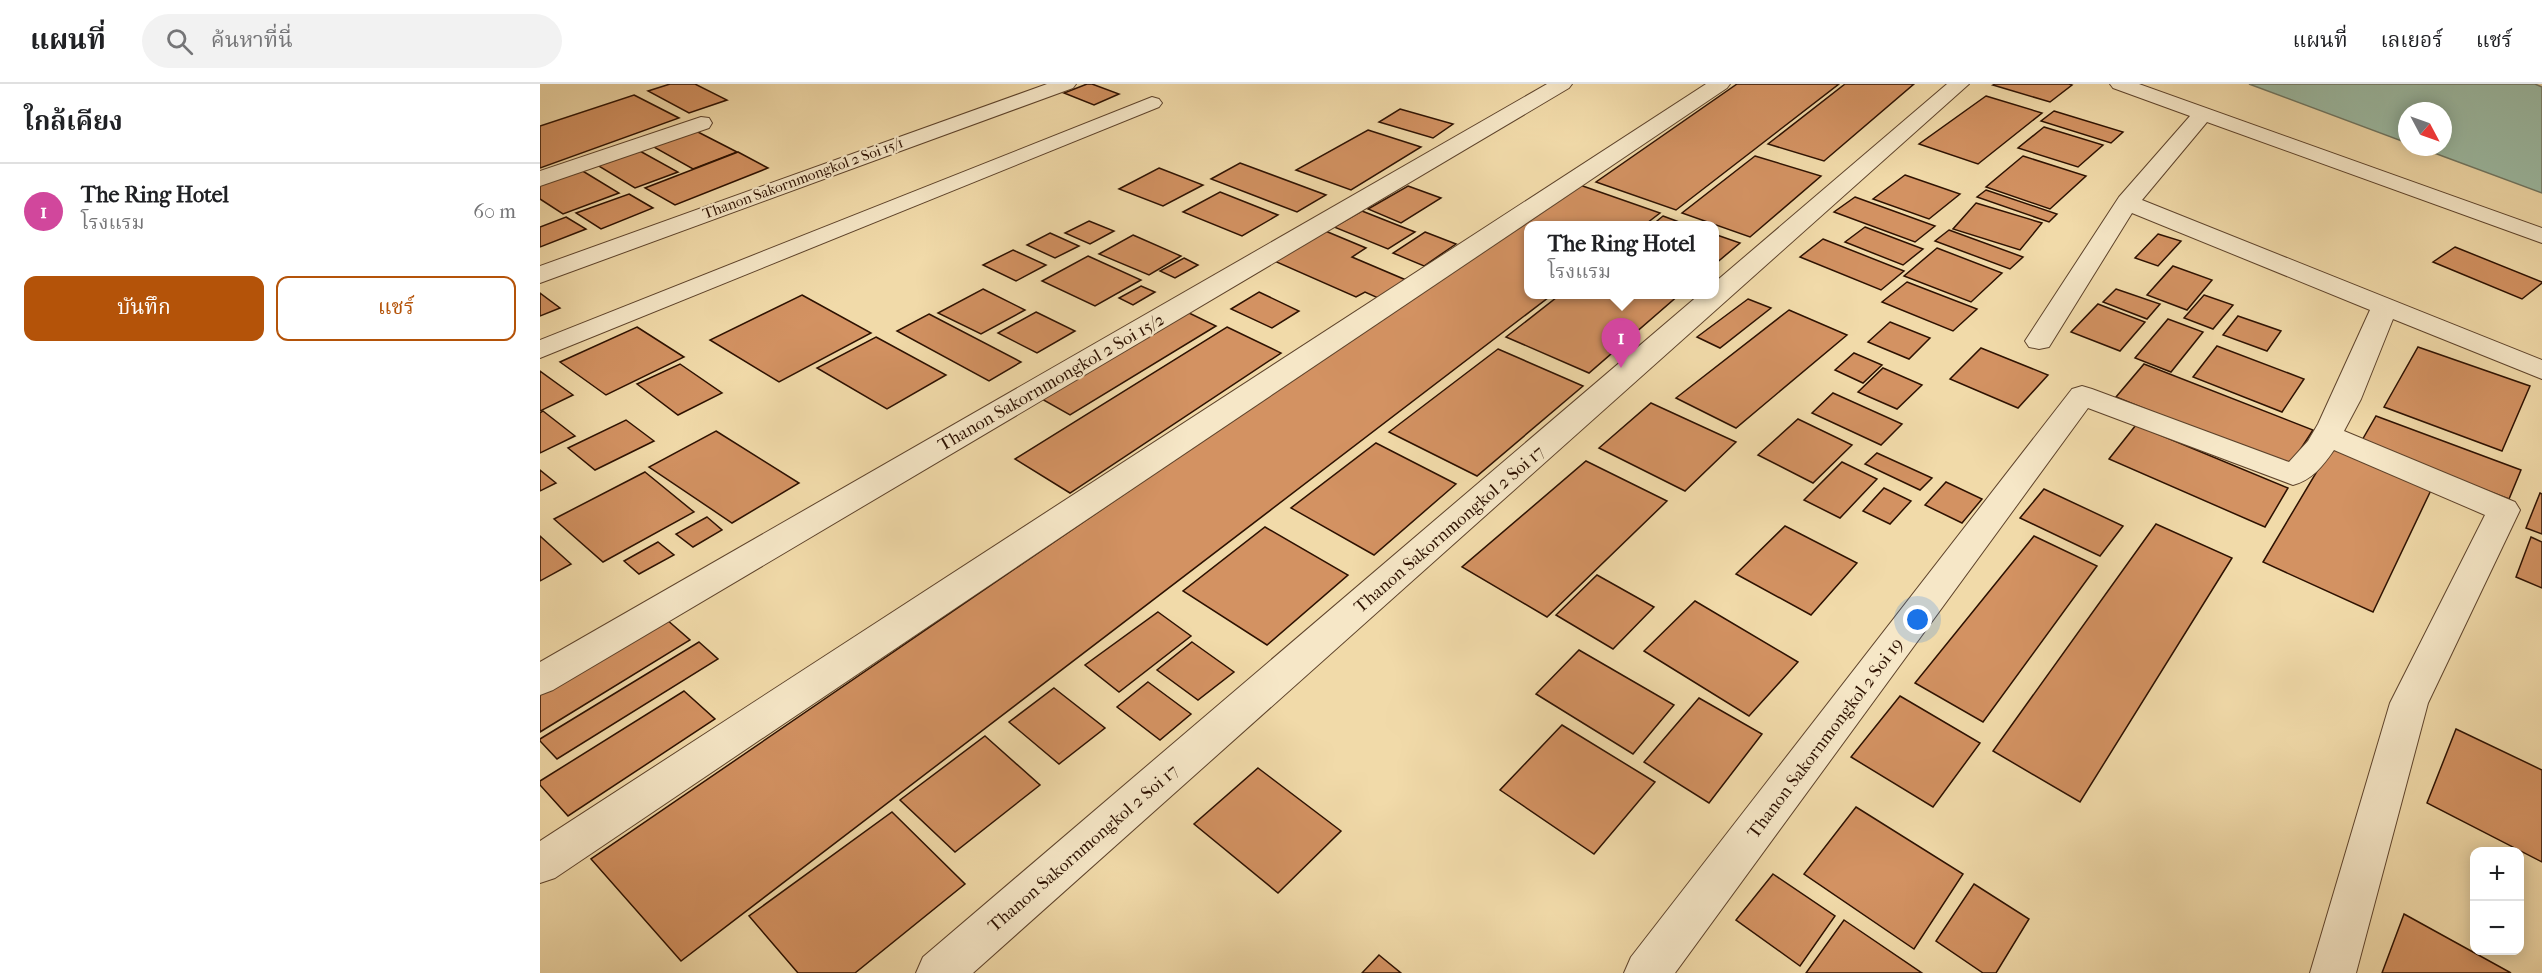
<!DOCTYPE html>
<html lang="th">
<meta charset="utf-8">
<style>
:root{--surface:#fff;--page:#f2f2f2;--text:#202124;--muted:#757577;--line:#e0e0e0;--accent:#b45309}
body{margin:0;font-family:"IM FELL French Canon","Noto Serif Thai",serif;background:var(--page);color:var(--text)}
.controls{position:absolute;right:18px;bottom:18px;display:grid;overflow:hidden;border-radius:12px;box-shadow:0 3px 15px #0003}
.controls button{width:54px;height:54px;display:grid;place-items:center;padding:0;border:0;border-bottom:2px solid var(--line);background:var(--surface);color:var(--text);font:30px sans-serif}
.compass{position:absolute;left:1858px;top:18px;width:54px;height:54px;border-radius:50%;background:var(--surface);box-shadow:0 3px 15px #0003;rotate:131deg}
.you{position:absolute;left:1378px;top:536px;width:21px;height:21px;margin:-15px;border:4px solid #fff;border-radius:50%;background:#1a73e8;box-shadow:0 0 0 9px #1a73e833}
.badge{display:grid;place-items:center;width:39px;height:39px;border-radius:50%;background:var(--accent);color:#fff;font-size:20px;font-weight:700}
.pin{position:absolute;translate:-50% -50px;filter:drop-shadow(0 2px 3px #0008)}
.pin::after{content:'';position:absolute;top:32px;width:21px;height:18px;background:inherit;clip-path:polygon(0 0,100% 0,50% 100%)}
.popup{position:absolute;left:984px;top:137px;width:195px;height:78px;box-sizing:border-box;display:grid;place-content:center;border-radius:12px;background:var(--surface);filter:drop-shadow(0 2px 4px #0005);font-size:20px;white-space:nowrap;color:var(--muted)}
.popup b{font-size:22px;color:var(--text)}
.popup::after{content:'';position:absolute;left:50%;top:100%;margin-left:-12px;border:12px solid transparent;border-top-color:var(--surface)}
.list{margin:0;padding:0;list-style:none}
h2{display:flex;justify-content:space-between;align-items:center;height:78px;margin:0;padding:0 24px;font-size:26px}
h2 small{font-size:20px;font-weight:400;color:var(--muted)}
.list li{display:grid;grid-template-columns:39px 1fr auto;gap:18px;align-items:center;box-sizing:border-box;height:96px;padding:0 24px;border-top:2px solid var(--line)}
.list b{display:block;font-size:22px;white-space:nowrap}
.list p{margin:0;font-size:20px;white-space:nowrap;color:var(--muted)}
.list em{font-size:20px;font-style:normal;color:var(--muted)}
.actions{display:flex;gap:12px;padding:18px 24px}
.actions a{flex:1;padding:14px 0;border:2px solid var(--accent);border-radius:12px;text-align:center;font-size:21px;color:var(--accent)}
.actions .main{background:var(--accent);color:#fff}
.icon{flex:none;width:33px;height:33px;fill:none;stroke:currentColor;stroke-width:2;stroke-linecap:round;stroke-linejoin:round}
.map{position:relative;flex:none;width:2002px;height:889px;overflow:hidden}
header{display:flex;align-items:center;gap:36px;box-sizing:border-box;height:84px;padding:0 30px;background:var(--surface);border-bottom:2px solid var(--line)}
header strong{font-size:28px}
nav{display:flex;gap:33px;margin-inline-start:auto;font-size:21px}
.search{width:420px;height:54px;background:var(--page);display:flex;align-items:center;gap:15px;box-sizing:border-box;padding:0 21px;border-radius:33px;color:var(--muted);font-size:22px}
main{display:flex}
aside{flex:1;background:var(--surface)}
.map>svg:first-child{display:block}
</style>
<header>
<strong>แผนที่</strong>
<div class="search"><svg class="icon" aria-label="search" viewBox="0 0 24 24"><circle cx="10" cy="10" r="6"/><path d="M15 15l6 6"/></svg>ค้นหาที่นี่</div>
<nav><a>แผนที่</a><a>เลเยอร์</a><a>แชร์</a></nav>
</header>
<main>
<aside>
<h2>ใกล้เคียง<small></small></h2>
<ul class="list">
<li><span class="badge" style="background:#d1479c">1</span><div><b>The Ring Hotel</b><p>โรงแรม</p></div><em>60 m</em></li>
</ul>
<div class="actions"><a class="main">บันทึก</a><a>แชร์</a></div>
</aside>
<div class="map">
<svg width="2002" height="889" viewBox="0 0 2002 889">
<rect width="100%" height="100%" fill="#f1daa9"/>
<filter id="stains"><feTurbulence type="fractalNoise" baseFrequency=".00333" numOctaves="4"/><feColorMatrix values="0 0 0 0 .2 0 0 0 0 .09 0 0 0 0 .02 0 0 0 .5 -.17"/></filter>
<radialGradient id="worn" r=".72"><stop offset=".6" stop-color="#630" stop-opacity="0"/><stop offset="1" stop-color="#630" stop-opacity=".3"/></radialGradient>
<path fill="#9cbba4" stroke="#707763" stroke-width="1.5" d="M1709 0H1995L2002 3V109L1878 63H1903V27H1867V59Z"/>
<g fill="#d39262" stroke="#2d1101" stroke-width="1.5">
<path d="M130 0H155L187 16 149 29 108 7Z"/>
<path d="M547 0H552L579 10 554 21 524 9Z"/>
<path d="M1197 0H1299L1136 126 1056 98Z"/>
<path d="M1305 0H1374L1284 77 1228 60Z"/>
<path d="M1455 0H1529L1532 1 1510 18 1453 1Z"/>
<path d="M94 11 139 34 0 84V42Z"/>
<path d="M1446 12 1502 29 1438 80 1379 60Z"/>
<path d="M860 25 913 40 893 54 839 38Z"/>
<path d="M1514 27 1583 48 1571 59 1501 37Z"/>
<path d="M1504 43 1563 61 1538 83 1478 64Z"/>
<path d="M828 46 881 63 811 106 756 86Z"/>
<path d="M156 47 197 68 153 85 112 62Z"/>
<path d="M98 66 138 88 95 104 57 81Z"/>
<path d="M198 68 228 84 135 121 105 104Z"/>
<path d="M1215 72 1281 92 1210 153 1142 129Z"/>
<path d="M1483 72 1546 92 1510 125 1446 103Z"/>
<path d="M700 79 786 111 757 128 671 95Z"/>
<path d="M619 84 663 101 623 122 579 105Z"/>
<path d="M41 86 79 109 23 130 0 115V101Z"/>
<path d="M1365 91 1420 110 1389 135 1333 115Z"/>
<path d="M1037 100 1120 129 1103 142H988V210H1013L141 877 51 775Z"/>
<path d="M868 102 901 114 861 139 828 125Z"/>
<path d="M1446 106 1517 130 1509 138 1437 113Z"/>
<path d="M680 108 738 131 702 152 643 128Z"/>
<path d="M89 110 113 124 61 145 36 129Z"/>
<path d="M1315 113 1395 142 1375 158 1294 128Z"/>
<path d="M1436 119 1502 139 1480 166 1413 145Z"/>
<path d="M822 127 875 148 848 165 794 143Z"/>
<path d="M1123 132 1150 142H1111Z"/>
<path d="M26 133 46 145 0 163V143Z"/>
<path d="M549 137 574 147 550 160 525 149Z"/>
<path d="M1325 143 1383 165 1363 181 1305 158Z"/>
<path d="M783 146 826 164 812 173 866 196 838 214 825 208 816 213 732 176Z"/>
<path d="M1409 146 1483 173 1470 185 1395 157Z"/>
<path d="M885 148 916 160 884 182 853 169Z"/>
<path d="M510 149 539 162 515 174 487 161Z"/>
<path d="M1174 150 1200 159 1174 181Z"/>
<path d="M1618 150 1641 157 1618 182 1595 174Z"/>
<path d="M593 151 641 172 609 191 559 170Z"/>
<path d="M1283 155 1364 187 1341 206 1260 173Z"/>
<path d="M1915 163 2002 198V199L1982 215 1893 178Z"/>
<path d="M1397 164 1462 189 1431 218 1364 192Z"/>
<path d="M473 166 506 181 476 197 443 181Z"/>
<path d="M548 172 601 196 555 222 502 197Z"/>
<path d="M644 174 658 181 635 194 620 187Z"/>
<path d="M1633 182 1672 196 1647 226 1607 211Z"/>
<path d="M1367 198 1437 225 1413 247 1342 218Z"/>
<path d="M601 202 615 208 593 221 579 214Z"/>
<path d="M443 205 485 226 441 250 398 229Z"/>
<path d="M1576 205 1620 220 1607 235 1563 218Z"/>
<path d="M719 208 759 227 732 244 691 225Z"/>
<path d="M0 209 20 224 0 232Z"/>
<path d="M1021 210H1140L1049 289 966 253Z"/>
<path d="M262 211 331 249 239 298 170 256Z"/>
<path d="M1664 211 1693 221 1673 245 1644 234Z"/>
<path d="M1208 215 1231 224 1180 264 1157 253Z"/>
<path d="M1558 220 1605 238 1580 267 1531 248Z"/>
<path d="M1249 226 1307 251 1196 344 1136 314Z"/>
<path d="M496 228 535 247 497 269 458 249Z"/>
<path d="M647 228 676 242 530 331 500 314Z"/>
<path d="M389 230 481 278 449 297 357 247Z"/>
<path d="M1698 232 1741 247 1727 267 1683 251Z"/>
<path d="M1628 235 1663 248 1631 288 1595 274Z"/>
<path d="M1350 238 1390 254 1369 275 1328 258Z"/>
<path d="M97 243 144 273 66 311 20 278Z"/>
<path d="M687 243 741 269 530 409 475 375Z"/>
<path d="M336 253 406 291 347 325 277 284Z"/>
<path d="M1677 262 1764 295 1742 328 1653 293Z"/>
<path d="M1878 263 1990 302 1962 367 1844 323Z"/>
<path d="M1441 264 1508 291 1478 324 1410 295Z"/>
<path d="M958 265 1043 302 937 392 849 348Z"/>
<path d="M1314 269 1342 281 1323 299 1295 286Z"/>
<path d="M140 280 182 309 138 331 97 300Z"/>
<path d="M1604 280 1773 346 1749 383 1576 313Z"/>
<path d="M1343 284 1382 301 1357 325 1318 308Z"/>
<path d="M0 287 33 311 0 327Z"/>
<path d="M1293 309 1362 340 1341 361 1272 329Z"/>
<path d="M1111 319 1196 358 1145 407 1059 364Z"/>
<path d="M3 327 35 352 0 369V329Z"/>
<path d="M1836 332 1981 386 1969 415 1821 358Z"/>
<path d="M1258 335 1312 361 1273 399 1218 371Z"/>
<path d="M86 336 114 357 55 386 28 364Z"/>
<path d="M1596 341 1748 404 1725 443 1569 375Z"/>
<path d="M176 347 259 399 192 439 109 383Z"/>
<path d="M836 359 916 400 834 471 751 424Z"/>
<path d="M1792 362 1893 402 1833 528 1723 478Z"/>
<path d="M1337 369 1392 394 1380 406 1325 380Z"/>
<path d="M1046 377 1127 417 1007 533 922 483Z"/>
<path d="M1302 378 1337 395 1300 434 1264 416Z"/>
<path d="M0 386 16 399 0 407Z"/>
<path d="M105 388 154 428 63 478 14 435Z"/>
<path d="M1406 398 1442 415 1422 439 1385 421Z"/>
<path d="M1344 404 1371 417 1350 440 1323 427Z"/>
<path d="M1504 405 1583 442 1560 472 1480 434Z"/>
<path d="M2000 409 2002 410V450L1986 444Z"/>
<path d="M167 433 182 446 153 463 136 450Z"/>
<path d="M1616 440 1692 474 1540 718 1453 667Z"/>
<path d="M1245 442 1317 479 1271 531 1196 490Z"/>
<path d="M725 443 808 491 727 561 643 507Z"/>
<path d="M0 452 31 480 0 497Z"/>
<path d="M1494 452 1557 482 1443 638 1375 599Z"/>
<path d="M1991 453 2002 458V504L1976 493Z"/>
<path d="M118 458 134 471 99 490 84 477Z"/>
<path d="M1057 491 1114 523 1073 565 1016 531Z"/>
<path d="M1155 517 1258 578 1209 632 1104 567Z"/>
<path d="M618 528 651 552 579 608 545 581Z"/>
<path d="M126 535 150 556 0 648V609Z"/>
<path d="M159 558 178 575 17 675 0 657V655Z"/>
<path d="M652 558 694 588 658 616 617 586Z"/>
<path d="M1039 566 1134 621 1093 670 996 610Z"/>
<path d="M608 598 651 630 620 656 577 623Z"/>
<path d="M514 604 565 644 519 680 469 638Z"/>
<path d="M144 607 175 635 28 732 0 701V697Z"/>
<path d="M1360 612 1440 659 1393 723 1311 673Z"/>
<path d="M1159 614 1222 650 1169 719 1104 678Z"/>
<path d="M1022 641 1115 698 1054 770 960 706Z"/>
<path d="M1916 645 2002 686V778L1887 719Z"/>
<path d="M445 652 500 701 415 768 360 716Z"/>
<path d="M718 684 801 747 738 809 654 740Z"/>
<path d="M1316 723 1423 790 1374 865 1264 790Z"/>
<path d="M352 728 425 800 315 889H258L209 832Z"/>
<path d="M1233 790 1295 832 1260 882 1196 836Z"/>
<path d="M1434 800 1489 835 1456 889H1443L1396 857Z"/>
<path d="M1864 830 1971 889H1842Z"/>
<path d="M1304 836 1382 889H1266Z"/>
<path d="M839 871 861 889H822Z"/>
</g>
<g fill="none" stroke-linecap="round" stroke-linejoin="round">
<defs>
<g id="street">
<path d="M507 0H536L533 4 0 199V182Z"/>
<path d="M1007 0H1032L1029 4 13 606 0 611V578Z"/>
<path d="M1166 0H1190L1187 4 15 794 0 799V757Z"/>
<path d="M1407 0H1429L433 889H376L383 873 1160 210H1174V199Z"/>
<path d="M1570 0H1599L2002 144V159L1667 38 1602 116 2002 276V295L1853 235 1821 315 1804 347 1975 418 1980 426 1888 619 1816 889H1770L1850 619 1945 431 1794 366C1783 382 1772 396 1753 401L1548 324 1135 889H1084L1091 873 1532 305 1542 302 1552 305 1749 378 1768 357 1778 340 1830 226 1592 129 1509 263 1499 265 1489 263 1485 257 1579 113 1650 32 1573 4Z"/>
<path d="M612 13 619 15 622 19 619 23 0 274V256Z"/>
<path d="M161 33 169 34 172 39 169 44 0 102V87Z"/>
</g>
</defs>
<use href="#street" stroke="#5e432b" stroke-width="2"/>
<use href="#street" fill="#f6e7c7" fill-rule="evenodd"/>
</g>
<g text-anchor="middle" stroke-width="4.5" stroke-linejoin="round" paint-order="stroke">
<g font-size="15" fill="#2d1101" stroke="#f6e7c7">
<text transform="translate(263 94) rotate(-20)" y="5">Thanon Sakornmongkol 2 Soi 15/1</text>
</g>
<g font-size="18" fill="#2d1101" stroke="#f6e7c7">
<text transform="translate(511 298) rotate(-30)" y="6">Thanon Sakornmongkol 2 Soi 15/2</text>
<text transform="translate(909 445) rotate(-41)" y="6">Thanon Sakornmongkol 2 Soi 17</text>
<text transform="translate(1285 654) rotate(-53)" y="6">Thanon Sakornmongkol 2 Soi 19</text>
<text transform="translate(543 764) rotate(-41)" y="6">Thanon Sakornmongkol 2 Soi 17</text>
</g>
</g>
<rect width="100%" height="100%" filter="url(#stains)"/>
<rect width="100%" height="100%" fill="url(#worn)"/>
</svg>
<div class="controls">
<button>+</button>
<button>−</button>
</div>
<svg class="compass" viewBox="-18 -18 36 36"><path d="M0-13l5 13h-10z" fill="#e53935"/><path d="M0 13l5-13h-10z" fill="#757577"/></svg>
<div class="you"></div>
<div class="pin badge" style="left:1081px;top:284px;background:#d1479c">1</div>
<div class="popup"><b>The Ring Hotel</b>โรงแรม</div>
</div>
</main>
